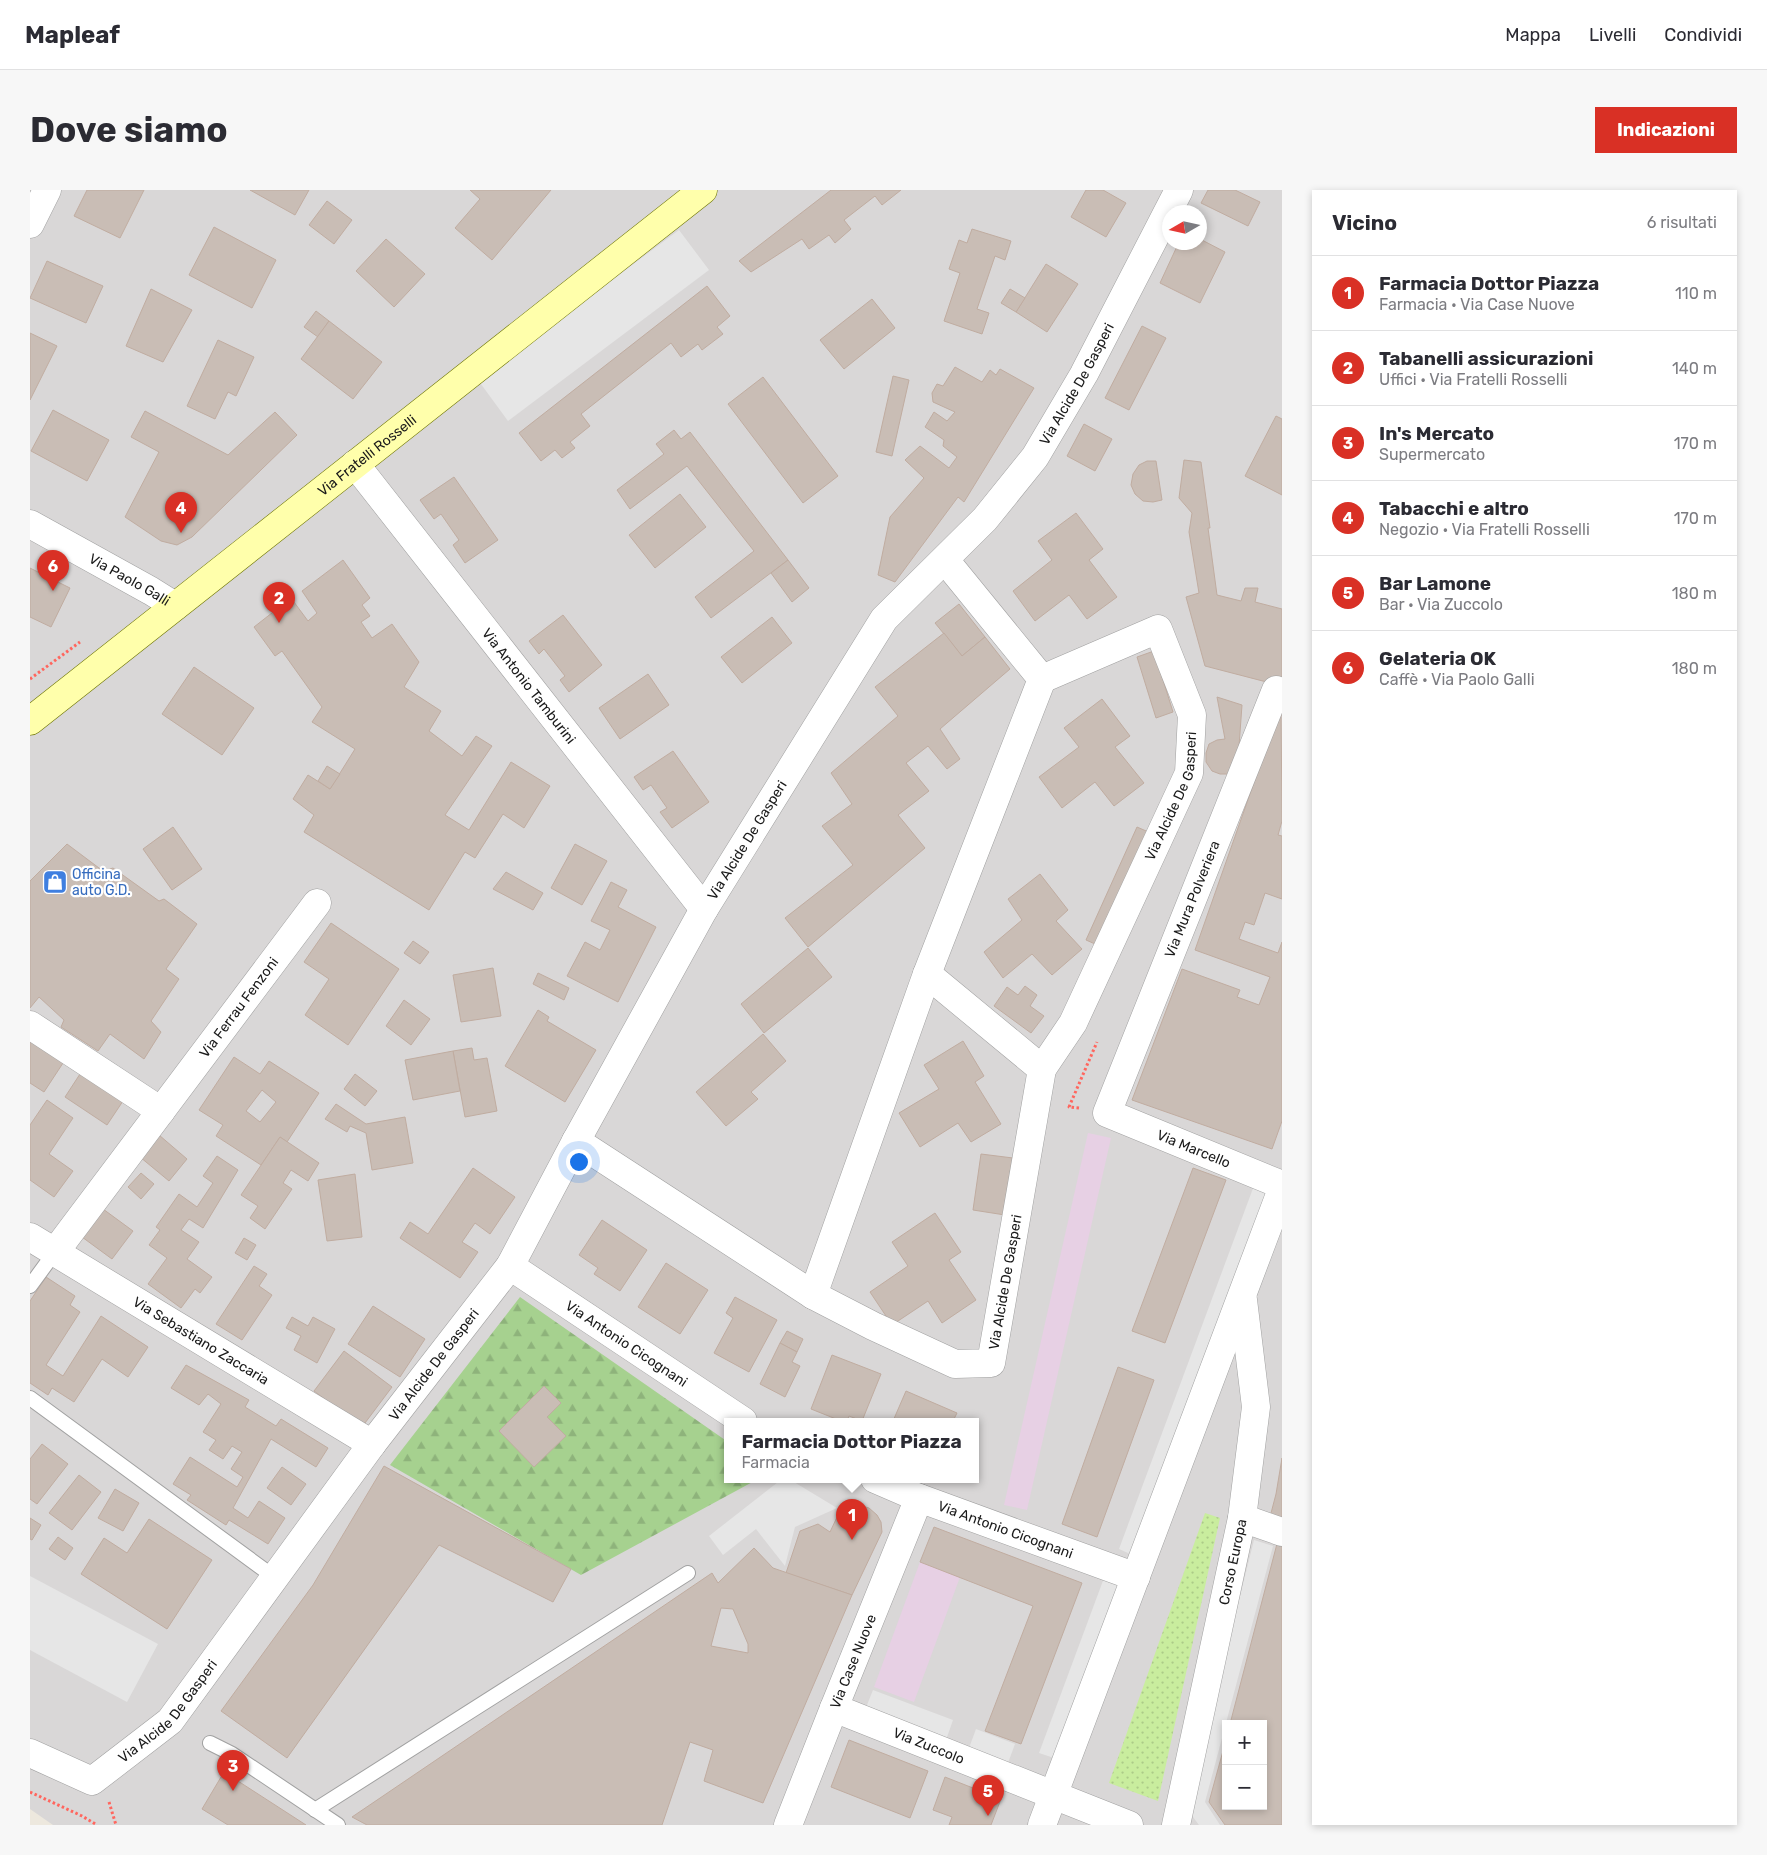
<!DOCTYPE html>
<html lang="it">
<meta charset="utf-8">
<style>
:root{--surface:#fff;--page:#f7f7f7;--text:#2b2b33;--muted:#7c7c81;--line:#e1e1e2;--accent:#d93025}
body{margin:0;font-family:Rubik,sans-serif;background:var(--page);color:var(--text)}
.controls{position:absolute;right:15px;bottom:15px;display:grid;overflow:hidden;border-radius:0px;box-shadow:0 2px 8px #0003}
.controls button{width:45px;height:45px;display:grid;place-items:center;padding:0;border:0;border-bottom:1px solid var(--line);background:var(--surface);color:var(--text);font:25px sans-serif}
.compass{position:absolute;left:1132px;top:15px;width:45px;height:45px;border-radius:50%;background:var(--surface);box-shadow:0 2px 8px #0003;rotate:261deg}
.you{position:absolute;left:548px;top:971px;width:18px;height:18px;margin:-12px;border:4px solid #fff;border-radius:50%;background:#1a73e8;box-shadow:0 0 0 8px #1a73e833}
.badge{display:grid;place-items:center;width:32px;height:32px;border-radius:50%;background:var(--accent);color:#fff;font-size:16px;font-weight:700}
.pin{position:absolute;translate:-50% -41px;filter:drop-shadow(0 1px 2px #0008)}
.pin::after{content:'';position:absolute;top:26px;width:18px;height:15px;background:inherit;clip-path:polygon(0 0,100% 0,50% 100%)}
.popup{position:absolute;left:694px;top:1228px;width:255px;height:65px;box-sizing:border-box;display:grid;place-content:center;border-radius:0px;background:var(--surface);filter:drop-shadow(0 1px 4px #0005);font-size:16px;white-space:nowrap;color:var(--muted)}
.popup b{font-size:19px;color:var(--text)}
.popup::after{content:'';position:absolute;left:50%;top:100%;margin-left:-10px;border:10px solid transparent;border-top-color:var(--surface)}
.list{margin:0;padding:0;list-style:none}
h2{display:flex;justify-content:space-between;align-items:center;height:65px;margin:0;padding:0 20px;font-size:21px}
h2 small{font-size:16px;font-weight:400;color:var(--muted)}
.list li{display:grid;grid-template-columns:32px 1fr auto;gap:15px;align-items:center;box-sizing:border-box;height:75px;padding:0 20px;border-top:1px solid var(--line)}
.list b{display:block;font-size:19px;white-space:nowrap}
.list p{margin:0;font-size:16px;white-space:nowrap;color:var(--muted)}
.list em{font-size:16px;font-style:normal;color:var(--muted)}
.map{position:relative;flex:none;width:1252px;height:1635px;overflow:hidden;border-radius:0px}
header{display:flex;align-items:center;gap:30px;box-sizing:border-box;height:70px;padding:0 25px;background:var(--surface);border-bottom:1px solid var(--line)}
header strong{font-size:24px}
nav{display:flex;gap:28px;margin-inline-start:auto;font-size:18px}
.intro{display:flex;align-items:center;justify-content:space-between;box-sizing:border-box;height:120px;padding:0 30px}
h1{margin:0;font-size:35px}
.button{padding:12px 22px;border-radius:0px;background:var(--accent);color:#fff;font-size:18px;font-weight:700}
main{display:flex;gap:30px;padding:0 30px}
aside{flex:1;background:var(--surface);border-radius:0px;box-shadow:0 2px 8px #0003}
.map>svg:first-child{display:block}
</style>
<header>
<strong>Mapleaf</strong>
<nav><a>Mappa</a><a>Livelli</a><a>Condividi</a></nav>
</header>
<div class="intro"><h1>Dove siamo</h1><a class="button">Indicazioni</a></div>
<main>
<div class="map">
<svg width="1252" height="1635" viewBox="0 0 1252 1635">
<defs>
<pattern id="grass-dots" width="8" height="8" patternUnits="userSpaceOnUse" patternTransform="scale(1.25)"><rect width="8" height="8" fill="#c9ed9e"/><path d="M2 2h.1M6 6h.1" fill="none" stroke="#accb88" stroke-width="1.8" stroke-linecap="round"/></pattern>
<pattern id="forest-firs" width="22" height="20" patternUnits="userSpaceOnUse" patternTransform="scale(1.25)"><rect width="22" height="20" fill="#a6d18f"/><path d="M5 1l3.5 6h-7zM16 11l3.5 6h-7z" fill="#8eb37b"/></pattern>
</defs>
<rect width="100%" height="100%" fill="#ede8de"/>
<path fill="#d9d7d7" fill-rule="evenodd" d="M0 0H1252V1635H23L0 1619ZM1140 22H1170V52H1140ZM698 1231H946V1289H698ZM1196 1534H1233V1616H1196Z"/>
<g fill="#e7d0e4">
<path d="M1058 943 1081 948 997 1320 974 1315Z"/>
<path d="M890 1372 930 1387 884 1512 844 1497Z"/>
</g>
<path fill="url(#grass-dots)" d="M1175 1323 1190 1328 1128 1611 1079 1593Z"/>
<path fill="url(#forest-firs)" d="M490 1107 698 1252V1289H728L551 1385 360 1275Z"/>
<g fill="#e6e6e6">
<path d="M649 40 679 80 478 231 448 190Z"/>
<path d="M1225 993 1244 1000 1107 1367 1089 1359Z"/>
<path d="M752 1289H759L807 1318 765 1337 755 1376 726 1339 693 1365 679 1346Z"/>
<path d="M1224 1350 1243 1356 1175 1612 1190 1635H1169L1157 1619Z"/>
<path d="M0 1386 128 1454 97 1512 0 1460Z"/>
<path d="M1074 1388 1094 1396 1030 1570 1009 1563Z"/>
<path d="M843 1500 923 1530 916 1550 835 1520Z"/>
<path d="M946 1539 985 1554 978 1573 939 1558Z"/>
</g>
<g fill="#c9bdb5" stroke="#c0aca0" fill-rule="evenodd">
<path d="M57 0H114L90 48 44 26Z"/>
<path d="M220 0H279L265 25Z"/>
<path d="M440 0H521L462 70 425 38 450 9Z"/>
<path d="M801 0H871L852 15 845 6 814 30 821 39 805 53 799 45 779 59 772 49 721 82 709 71Z"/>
<path d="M1056 0H1073L1096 13 1076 47 1041 27Z"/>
<path d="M1178 0H1205L1230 12 1218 36 1171 13Z"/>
<path d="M297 11 322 30 304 54 279 35Z"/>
<path d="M184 37 246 70 222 118 159 85Z"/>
<path d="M942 39 981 51 975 70 965 66 947 119 959 123 952 144 914 131 930 83 919 79 929 50 937 53Z"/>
<path d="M356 49 395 84 364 117 326 81Z"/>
<path d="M1170 49 1195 62 1170 113 1130 93 1149 52H1170Z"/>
<path d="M17 71 73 96 56 133 0 108Z"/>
<path d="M1016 74 1048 94 1017 142 986 122Z"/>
<path d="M677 96 700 126 687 137 693 144 672 160 668 154 651 167 641 153 551 224 560 236 540 252 545 258 532 268 525 260 511 271 489 243Z"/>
<path d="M121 99 162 120 133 172 96 156Z"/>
<path d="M980 99 995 108 986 122 971 113Z"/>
<path d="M842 109 865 138 814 179 790 150Z"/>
<path d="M286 121 299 131 288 147 274 137Z"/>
<path d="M299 131 352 172 323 209 271 169Z"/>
<path d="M1112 136 1136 148 1099 220 1075 208Z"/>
<path d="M0 143 27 156 0 210Z"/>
<path d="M188 150 224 167 206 206 198 202 185 229 157 216Z"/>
<path d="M925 177 952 192 960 180 966 185 970 179 1004 198 934 312 928 307 865 392 848 385 860 327 894 288 875 270 890 256 919 278 927 267 913 256 914 250 895 237 904 222 917 231 925 222 903 212 902 203 907 194 913 196Z"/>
<path d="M863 186 879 190 862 266 846 262Z"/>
<path d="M733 187 808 286 773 313 698 214Z"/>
<path d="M23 220 79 250 57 291 1 261Z"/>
<path d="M115 221 198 265 245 222 267 245 162 347 147 355 131 351 95 327 129 262 101 247Z"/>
<path d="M1246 226 1252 229V305L1215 286Z"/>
<path d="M1054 234 1082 249 1065 281 1037 266Z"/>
<path d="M644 240 651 249 660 242 758 370 681 428 665 407 724 361 657 276 600 319 587 300 634 264 626 254Z"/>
<path d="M1154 270 1171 272 1180 338H1178L1187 405 1211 411 1215 398H1228L1225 412 1252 419V496L1175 476 1156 407 1169 403 1159 342 1162 323 1149 308Z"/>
<path d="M1117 271H1126L1132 310 1123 312 1113 311 1105 304 1101 295 1103 284 1109 275Z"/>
<path d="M424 287 468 350 435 373 423 355 429 350 411 324 404 329 390 310Z"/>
<path d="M650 304 676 337 625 378 599 345Z"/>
<path d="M1046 323 1073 359 1059 370 1087 407 1057 429 1039 405 1005 431 983 401 1022 370 1008 351Z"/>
<path d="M313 370 340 408 332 415 340 426 331 432 342 448 362 434 389 472 374 497 411 521 399 541 432 566 446 546 462 556 415 625 439 640 481 572 520 596 494 638 473 624 445 668 435 662 399 720 274 642 284 625 263 609 278 585 300 599 325 559 282 532 292 517 252 461 245 466 224 437 261 408 278 431 287 423 272 401Z"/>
<path d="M758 370 779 398 762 412 741 383Z"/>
<path d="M0 378 40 398 21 437 0 427Z"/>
<path d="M929 414 955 447 932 466 905 433Z"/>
<path d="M533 425 572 475 539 502 530 490 535 486 514 459 509 464 499 451Z"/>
<path d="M742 427 762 453 712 493 691 467Z"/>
<path d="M914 443 932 466 955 447 980 479 910 539 930 569 917 579 898 556 876 573 899 601 868 625 895 658 778 757 755 728 823 675 792 636 822 614 801 583 868 526 845 497Z"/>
<path d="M1124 461 1143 522 1126 528 1107 467Z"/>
<path d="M164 477 224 518 192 565 132 524Z"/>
<path d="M618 484 639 515 590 549 569 518Z"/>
<path d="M1187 507 1212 515 1207 584H1190L1182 581 1176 572V563L1179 554 1187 550 1195 549Z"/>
<path d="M1072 509 1100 546 1085 557 1114 593 1084 616 1065 592 1032 618 1009 587 1049 557 1034 538Z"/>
<path d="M1251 516 1252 631 1248 645 1252 646V709L1235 703 1224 735 1215 732 1209 749 1248 763 1252 752V931L1242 959 1102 910 1152 779 1210 800 1207 807 1229 815 1240 787 1165 760Z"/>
<path d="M643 561 679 612 642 638 630 622 637 618 621 595 613 600 604 587Z"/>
<path d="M297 576 310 584 300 599 288 591Z"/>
<path d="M143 637 172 679 142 700 113 659Z"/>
<path d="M1107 637 1123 644 1072 757 1056 750Z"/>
<path d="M37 654 73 681 83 678 129 711 134 709 167 734 136 779 149 789 121 831 131 842 114 869 80 844 68 861 31 837 34 830 9 807 0 818V691Z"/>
<path d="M545 654 577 671 552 715 521 698Z"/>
<path d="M476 682 513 703 503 720 463 699Z"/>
<path d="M1010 684 1038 720 1026 731 1052 759 1022 785 1002 764 973 788 954 762 992 730 978 709Z"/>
<path d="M581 692 597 700 588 717 626 737 588 812 537 786 555 752 570 760 580 740 561 731Z"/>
<path d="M301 733 369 779 318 855 275 825 299 789 274 772Z"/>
<path d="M383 751 399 762 390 774 374 763Z"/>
<path d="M778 758 802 787 734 843 711 814Z"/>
<path d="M463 778 471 826 431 832 423 785Z"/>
<path d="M508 783 539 798 534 810 503 794Z"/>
<path d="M995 796 1007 805 1000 816 1014 826 1001 843 964 816 977 797 988 805Z"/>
<path d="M374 810 400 829 381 855 356 836Z"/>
<path d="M508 820 519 827 517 831 566 860 535 912 475 876Z"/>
<path d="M733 844 756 871 721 902 728 909 696 936 666 902Z"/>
<path d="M0 847 35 870 14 902 0 893Z"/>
<path d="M933 851 954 886 945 892 971 934 941 952 928 933 890 957 869 923 909 899 894 875Z"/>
<path d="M442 858 444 870 457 868 467 921 435 927 423 861Z"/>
<path d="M423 861 430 901 383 910 375 870Z"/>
<path d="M204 867 230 884 239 871 289 903 257 952 250 947 231 975 186 946 193 935 169 920ZM232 900 246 912 230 932 216 921Z"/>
<path d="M50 884 93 911 77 935 35 907Z"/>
<path d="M325 884 347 901 335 916 314 899Z"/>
<path d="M17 910 43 928 19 964 43 981 24 1007 0 990V935Z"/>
<path d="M306 914 336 934 375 927 383 973 342 980 336 943 320 936 317 942 295 929Z"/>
<path d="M129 945 157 969 139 991 110 967Z"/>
<path d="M250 947 289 973 278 991 261 980 253 993 262 999 235 1039 220 1028 228 1016 211 1005Z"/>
<path d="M951 964 983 968 975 1025 943 1020Z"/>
<path d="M187 966 208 980 173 1038 159 1029 151 1040 169 1052 157 1069 182 1087 170 1103 165 1099 151 1118 118 1094 137 1068 119 1055 130 1040 126 1037 149 1004 167 1017 183 993 173 986Z"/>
<path d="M443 978 485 1007 460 1044 445 1033 432 1052 448 1062 430 1088 370 1048 380 1032 398 1044Z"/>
<path d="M1163 978 1196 990 1135 1153 1102 1141Z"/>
<path d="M111 983 124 994 111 1009 98 997Z"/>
<path d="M325 984 332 1047 297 1051 288 990Z"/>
<path d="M73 1019 103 1041 82 1069 52 1047Z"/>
<path d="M905 1023 931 1062 919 1070 946 1110 912 1133 898 1111 862 1135 840 1102 878 1076 862 1052Z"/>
<path d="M572 1030 617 1060 590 1101 564 1084 568 1078 549 1065Z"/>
<path d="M214 1048 226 1055 217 1070 205 1063Z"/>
<path d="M636 1073 678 1100 650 1144 608 1117Z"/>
<path d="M224 1076 237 1084 229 1096 242 1105 212 1150 186 1134Z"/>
<path d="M16 1087 45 1106 40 1115 50 1122 16 1175 33 1186 71 1126 118 1157 98 1187 72 1169 44 1212 22 1198 18 1205 0 1193V1111Z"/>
<path d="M705 1107 747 1130 719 1182 684 1163 703 1128 696 1123Z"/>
<path d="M343 1116 395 1149 370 1187 318 1154Z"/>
<path d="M262 1127 278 1136 283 1127 305 1139 287 1173 264 1160 271 1146 256 1138Z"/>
<path d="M757 1141 773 1149 767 1162 750 1153Z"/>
<path d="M750 1153 767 1162 762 1172 770 1176 755 1207 730 1194Z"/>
<path d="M314 1161 362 1197 332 1237 284 1201Z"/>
<path d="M802 1165 851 1184 832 1231 819 1226 817 1231H811L781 1219Z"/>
<path d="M156 1175 219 1210 215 1217 246 1236 251 1229 298 1258 286 1277 241 1249 203 1318 218 1328 229 1311 255 1328 238 1354 199 1330 196 1335 157 1310 161 1305 143 1294 160 1267 207 1297 213 1287 201 1279 212 1262 202 1256 193 1269 179 1260 186 1250 173 1242 191 1214 178 1204 169 1215 141 1198Z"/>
<path d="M1088 1177 1124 1190 1067 1347 1032 1334Z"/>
<path d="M514 1196 531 1213 517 1227 536 1246 504 1277 469 1241Z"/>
<path d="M876 1201 927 1223 923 1231H863Z"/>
<path d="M12 1254 38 1274 7 1314 0 1309V1269Z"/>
<path d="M1252 1268V1332L1240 1327 1246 1304Z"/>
<path d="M354 1276 541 1379 523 1412 409 1355 257 1568 191 1521 283 1395Z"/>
<path d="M252 1277 276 1294 261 1315 237 1298Z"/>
<path d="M49 1285 71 1302 42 1340 19 1323Z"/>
<path d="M85 1299 109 1313 93 1341 68 1328Z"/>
<path d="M828 1315 839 1318 847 1325 851 1332 852 1342 822 1405 756 1383 770 1341 788 1334 800 1342 809 1323 817 1317Z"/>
<path d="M0 1328 11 1335 2 1350 0 1349Z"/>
<path d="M119 1329 182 1370 137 1439 51 1384 74 1348 97 1363Z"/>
<path d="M904 1337 1052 1393 991 1554 955 1541 1003 1416 890 1372Z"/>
<path d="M1249 1346 1252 1347V1635H1195L1179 1612 1196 1550V1616H1233V1534H1200Z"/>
<path d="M28 1347 43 1358 35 1370 19 1359Z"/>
<path d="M724 1358 743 1378 822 1405 733 1613 674 1591 683 1560 660 1552 632 1635H337L322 1627 682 1383 688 1393ZM691 1418 703 1419 718 1454V1463L681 1456Z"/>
<path d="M819 1550 898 1581 880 1628 801 1597Z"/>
<path d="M194 1582 276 1635H198L172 1619Z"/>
<path d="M915 1587 971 1609 961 1635H919L922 1627 903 1620Z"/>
</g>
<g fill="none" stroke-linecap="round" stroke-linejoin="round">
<defs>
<g id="lane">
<path d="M0 1096 25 1062"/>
<path d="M0 1208 244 1387"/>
<path d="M180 1553 202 1564 308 1635"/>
<path d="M285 1620 658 1383"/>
</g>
<g id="street">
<path d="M0 34 17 0"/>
<path id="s1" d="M325 274 674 719"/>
<path id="s2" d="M0 334 121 401 145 416"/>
<path id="s3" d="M1252 503 1246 500 1077 923 1252 995"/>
<path d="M0 835 131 921"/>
<path id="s4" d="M1012 879 1043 833 1159 583 1162 525 1128 439 1012 489"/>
<path d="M546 951 783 1105 897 784 1012 489 915 370"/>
<path id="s5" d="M0 1047 342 1254"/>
<path id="s6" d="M25 1062 287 713"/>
<path id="s7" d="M480 1076 713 1231"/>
<path id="s8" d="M783 1105 843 1136 925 1174 961 1173 1012 879 897 784"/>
<path id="s9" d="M845 1289 889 1308 1106 1387"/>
<path d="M1212 1328 1252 1342"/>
<path id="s10" d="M804 1518 1099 1635"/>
<path id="s11" d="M0 1563 62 1591 140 1531 342 1254 480 1076 546 951 674 719 854 429 955 329 1005 267 1054 184 1149 0"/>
<path id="s12" d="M758 1635 804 1518 889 1308"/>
<path d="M1012 1635 1252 999"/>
<path id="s13" d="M1146 1635 1212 1328 1226 1217 1213 1110"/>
</g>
<g id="secondary">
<path id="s14" d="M0 531 673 0"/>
</g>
</defs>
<use href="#lane" stroke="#a1a1a1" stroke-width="16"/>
<use href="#street" stroke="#a1a1a1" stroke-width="29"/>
<use href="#secondary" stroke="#6c7300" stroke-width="29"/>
<g stroke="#ff665e" stroke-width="3" stroke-dasharray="2.5 2.5" stroke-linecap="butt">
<path d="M0 489 50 452"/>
<path d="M1049 918 1039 917 1067 852"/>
<path d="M0 1602 52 1626 67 1635"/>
<path d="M79 1612 86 1635"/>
</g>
<use href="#lane" stroke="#fff" stroke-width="14"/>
<use href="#street" stroke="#fff" stroke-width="28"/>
<use href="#secondary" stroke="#ffffab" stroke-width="28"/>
</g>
<defs>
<symbol id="shop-square" viewBox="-11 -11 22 22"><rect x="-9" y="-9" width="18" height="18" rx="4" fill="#3f7fe0" stroke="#fff"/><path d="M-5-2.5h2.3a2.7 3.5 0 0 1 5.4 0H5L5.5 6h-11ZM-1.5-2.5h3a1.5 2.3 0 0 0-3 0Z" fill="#fff"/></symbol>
</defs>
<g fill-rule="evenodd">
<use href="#shop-square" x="11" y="678" width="28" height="28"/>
</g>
<g text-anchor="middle" stroke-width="4.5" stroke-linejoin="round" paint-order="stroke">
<g font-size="14" fill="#1a1a1a" stroke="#fff">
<text dy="5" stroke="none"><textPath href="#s11" startOffset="1788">Via Alcide De Gasperi</textPath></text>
<text dy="5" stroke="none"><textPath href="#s14" startOffset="429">Via Fratelli Rosselli</textPath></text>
<text dy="5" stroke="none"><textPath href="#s2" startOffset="114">Via Paolo Galli</textPath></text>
<text dy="5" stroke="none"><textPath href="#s1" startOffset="282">Via Antonio Tamburini</textPath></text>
<text dy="5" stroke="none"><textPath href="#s4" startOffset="304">Via Alcide De Gasperi</textPath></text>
<text dy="5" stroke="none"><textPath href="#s11" startOffset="1222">Via Alcide De Gasperi</textPath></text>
<text transform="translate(1162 709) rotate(-68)" y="5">Via Mura Polveriera</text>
<text dy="5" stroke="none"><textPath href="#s6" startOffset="306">Via Ferrau Fenzoni</textPath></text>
<text dy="5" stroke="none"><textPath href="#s3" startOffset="556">Via Marcello</textPath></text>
<text dy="5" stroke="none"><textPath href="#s8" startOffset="276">Via Alcide De Gasperi</textPath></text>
<text dy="5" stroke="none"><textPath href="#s5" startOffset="200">Via Sebastiano Zaccaria</textPath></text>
<text dy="5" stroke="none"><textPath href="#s7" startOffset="140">Via Antonio Cicognani</textPath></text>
<text dy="5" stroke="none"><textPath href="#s11" startOffset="610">Via Alcide De Gasperi</textPath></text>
<text dy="5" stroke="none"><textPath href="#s9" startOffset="140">Via Antonio Cicognani</textPath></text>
<text dy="5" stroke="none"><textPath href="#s13" startOffset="269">Corso Europa</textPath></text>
<text dy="5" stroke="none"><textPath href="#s12" startOffset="176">Via Case Nuove</textPath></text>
<text dy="5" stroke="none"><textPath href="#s11" startOffset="172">Via Alcide De Gasperi</textPath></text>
<text dy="5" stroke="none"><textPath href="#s10" startOffset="102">Via Zuccolo</textPath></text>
</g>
<g font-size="14" fill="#366cbe" stroke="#fff" text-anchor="start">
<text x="42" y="689">Officina<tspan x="42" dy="16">auto G.D.</tspan></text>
</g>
</g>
</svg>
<div class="controls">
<button>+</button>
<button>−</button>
</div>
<svg class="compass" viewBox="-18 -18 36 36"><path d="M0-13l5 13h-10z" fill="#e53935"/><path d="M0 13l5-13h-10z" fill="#7c7c81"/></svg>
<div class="you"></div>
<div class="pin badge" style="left:822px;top:1350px">1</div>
<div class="popup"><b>Farmacia Dottor Piazza</b>Farmacia</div>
<div class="pin badge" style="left:249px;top:433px">2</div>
<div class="pin badge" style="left:203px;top:1601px">3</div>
<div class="pin badge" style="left:151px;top:343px">4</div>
<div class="pin badge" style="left:958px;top:1626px">5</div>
<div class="pin badge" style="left:23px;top:401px">6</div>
</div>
<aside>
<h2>Vicino<small>6 risultati</small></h2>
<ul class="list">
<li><span class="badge">1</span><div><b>Farmacia Dottor Piazza</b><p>Farmacia · Via Case Nuove</p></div><em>110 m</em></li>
<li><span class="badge">2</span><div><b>Tabanelli assicurazioni</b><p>Uffici · Via Fratelli Rosselli</p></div><em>140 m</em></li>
<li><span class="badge">3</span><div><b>In's Mercato</b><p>Supermercato</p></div><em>170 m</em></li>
<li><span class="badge">4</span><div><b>Tabacchi e altro</b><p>Negozio · Via Fratelli Rosselli</p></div><em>170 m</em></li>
<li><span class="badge">5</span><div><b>Bar Lamone</b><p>Bar · Via Zuccolo</p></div><em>180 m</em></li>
<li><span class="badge">6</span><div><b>Gelateria OK</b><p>Caffè · Via Paolo Galli</p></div><em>180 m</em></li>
</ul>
</aside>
</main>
